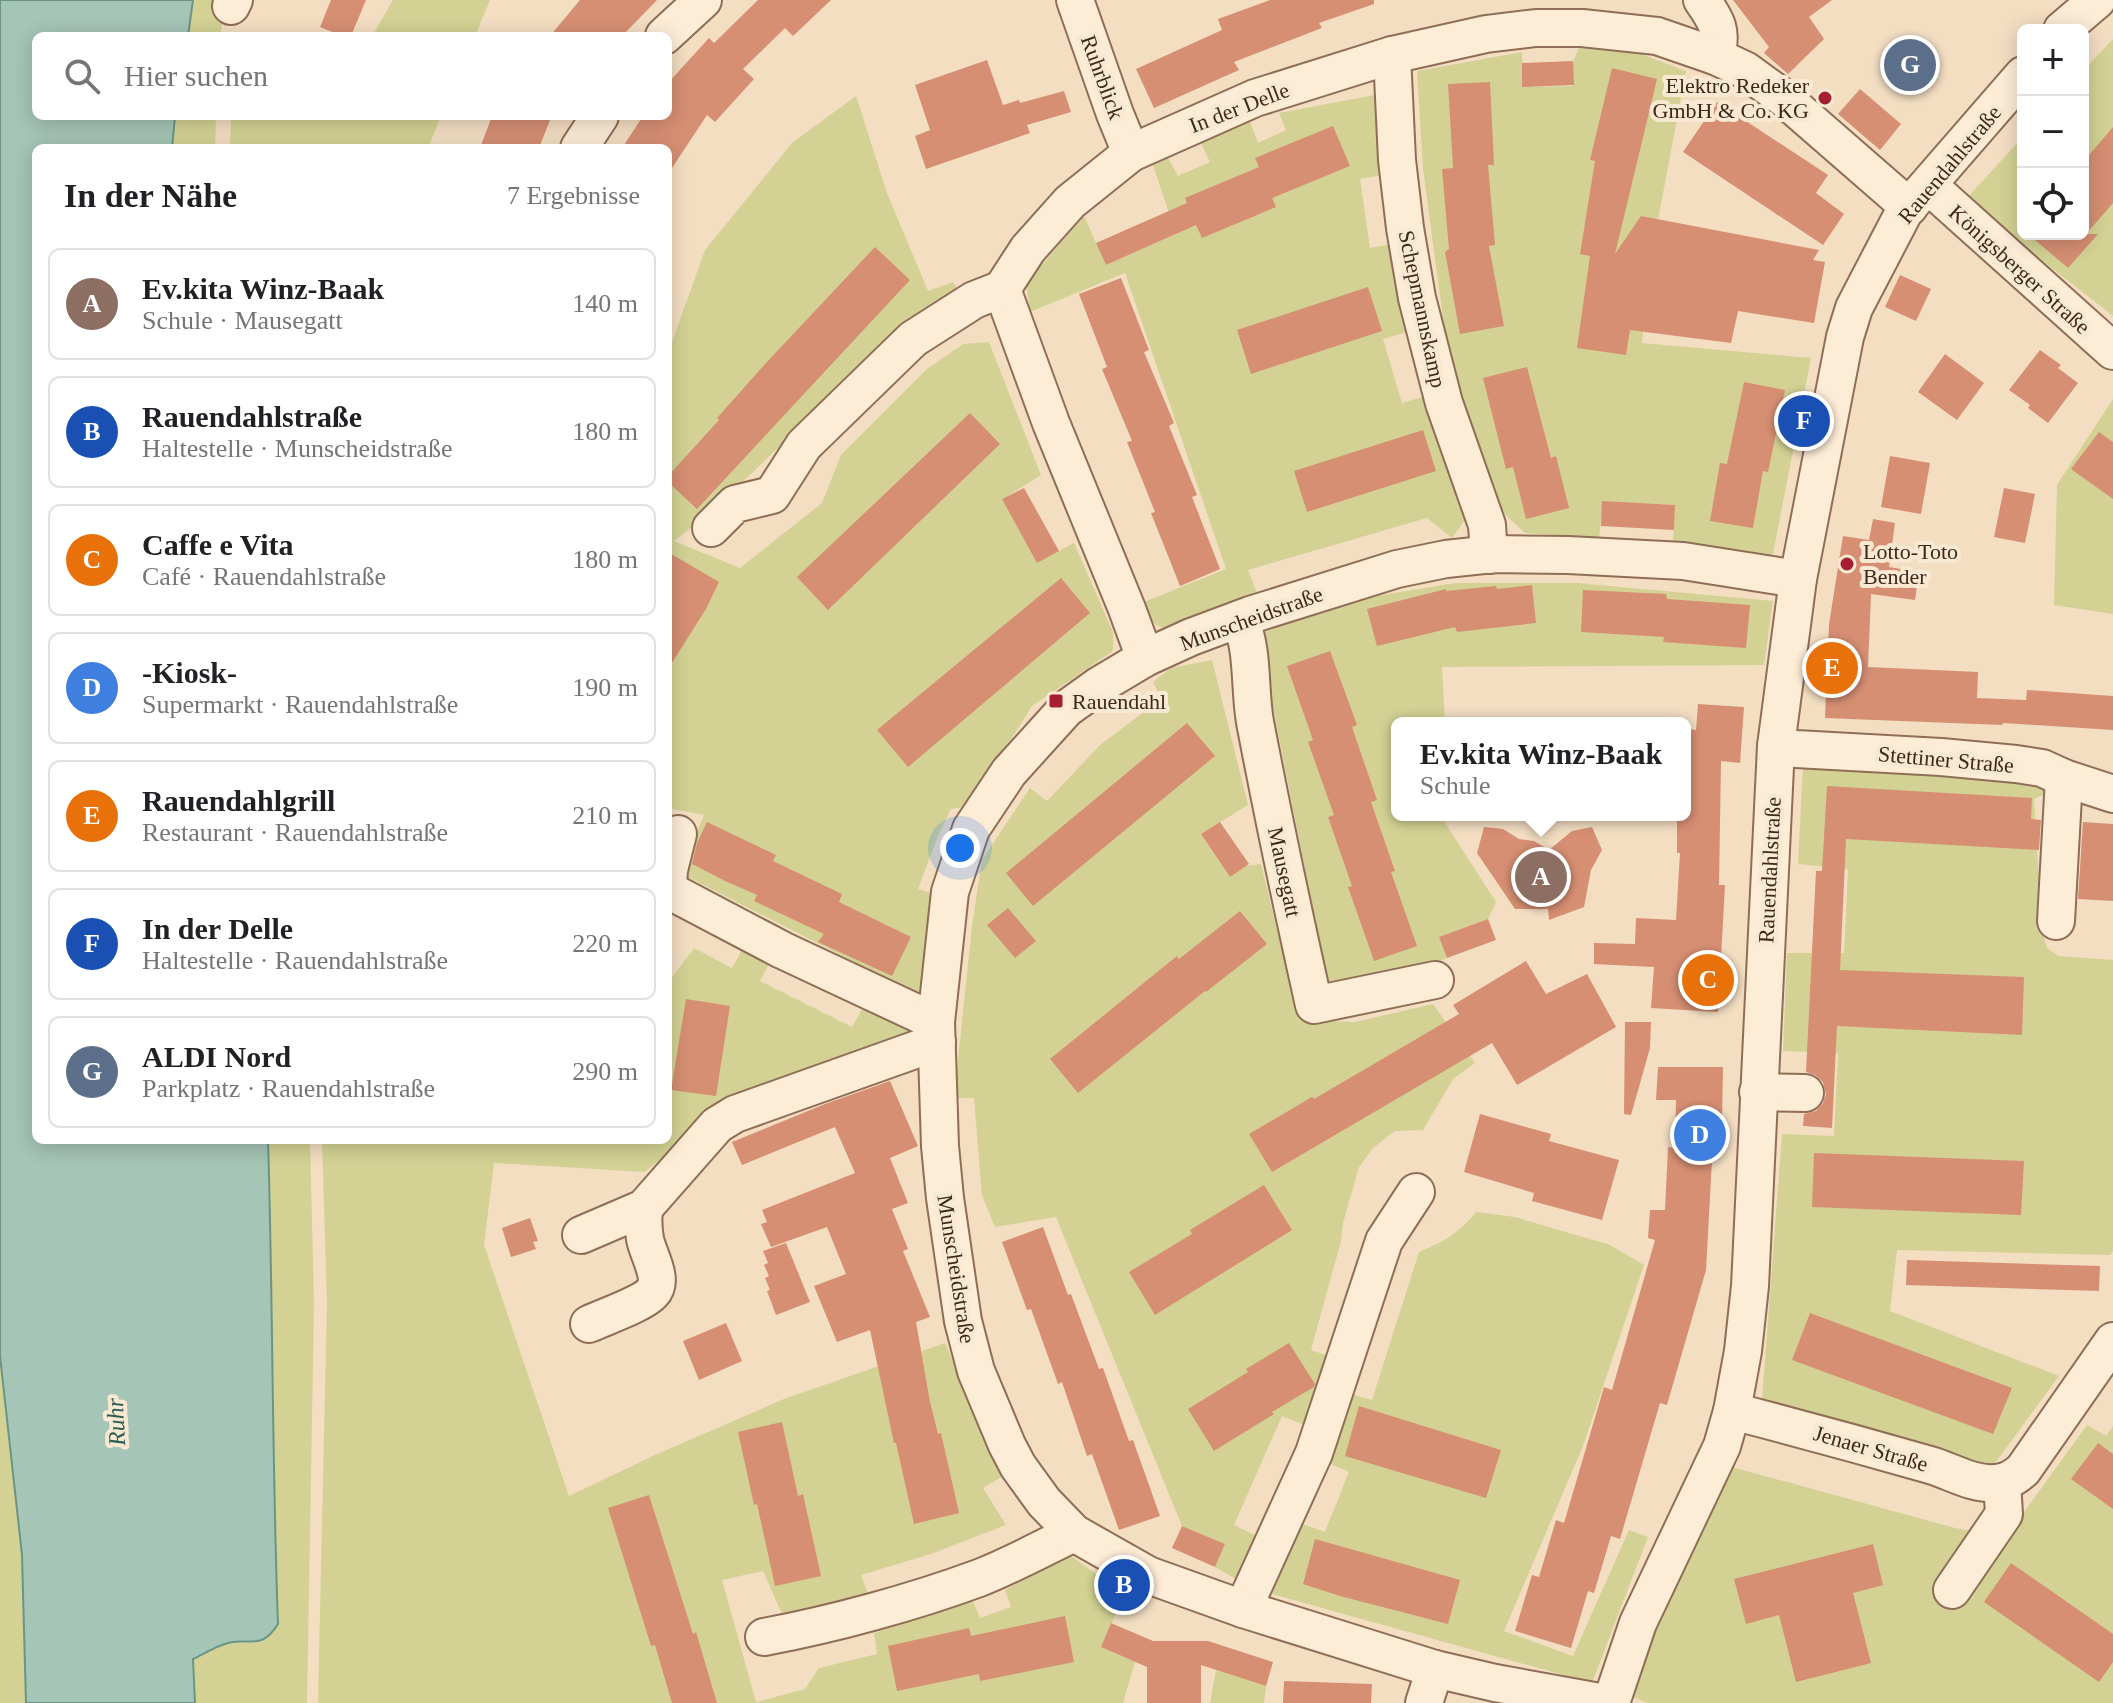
<!DOCTYPE html>
<html lang="de">
<meta charset="utf-8">
<style>
:root{--surface:#fff;--page:#f2f2f2;--text:#202124;--muted:#757577;--line:#e0e0e0;--accent:#a61f31}
body{margin:0;font-family:Georgia,serif;background:var(--page);color:var(--text)}
.controls{position:absolute;right:24px;top:24px;display:grid;overflow:hidden;border-radius:12px;box-shadow:0 4px 20px #0003}
.controls button{width:72px;height:72px;display:grid;place-items:center;padding:0;border:0;border-bottom:2px solid var(--line);background:var(--surface);color:var(--text);font:40px sans-serif}
.you{position:absolute;left:960px;top:848px;width:28px;height:28px;margin:-20px;border:6px solid #fff;border-radius:50%;background:#1a73e8;box-shadow:0 0 0 12px #1a73e833}
.badge{display:grid;place-items:center;width:52px;height:52px;border-radius:50%;background:var(--accent);color:#fff;font-size:26px;font-weight:700}
.pin{position:absolute;translate:-50% -50%;border:4px solid #fff;box-shadow:0 2px 8px #0006}
.popup{position:absolute;left:1391px;top:717px;width:300px;height:104px;box-sizing:border-box;display:grid;place-content:center;border-radius:12px;background:var(--surface);filter:drop-shadow(0 2px 6px #0005);font-size:26px;white-space:nowrap;color:var(--muted)}
.popup b{font-size:30px;color:var(--text)}
.popup::after{content:'';position:absolute;left:50%;top:100%;margin-left:-16px;border:16px solid transparent;border-top-color:var(--surface)}
.list{margin:0;padding:0;list-style:none}
h2{display:flex;justify-content:space-between;align-items:center;height:104px;margin:0;padding:0 32px;font-size:34px}
h2 small{font-size:26px;font-weight:400;color:var(--muted)}
.list li{display:grid;grid-template-columns:52px 1fr auto;gap:24px;align-items:center;box-sizing:border-box;height:112px;margin:0 16px 16px;padding:0 16px;border:2px solid var(--line);border-radius:12px}
.list b{display:block;font-size:30px;white-space:nowrap}
.list p{margin:0;font-size:26px;white-space:nowrap;color:var(--muted)}
.list em{font-size:26px;font-style:normal;color:var(--muted)}
.icon{flex:none;width:44px;height:44px;fill:none;stroke:currentColor;stroke-width:2;stroke-linecap:round;stroke-linejoin:round}
.map{position:relative;flex:none;width:2113px;height:1703px;overflow:hidden}
.search{position:absolute;background:var(--surface);box-shadow:0 4px 20px #0003;left:32px;top:32px;width:640px;height:88px;display:flex;align-items:center;gap:20px;box-sizing:border-box;padding:0 28px;border-radius:12px;color:var(--muted);font-size:30px}
.panel{position:absolute;background:var(--surface);box-shadow:0 4px 20px #0003;left:32px;top:144px;width:640px;height:1000px;border-radius:12px}
.map>svg:first-child{display:block}
</style>
<div class="map">
<svg width="2113" height="1703" viewBox="0 0 2113 1703">
<rect width="100%" height="100%" fill="#f3dec2"/>
<g fill="#d3d294">
<path d="M191 0H224L221 36H185Z"/>
<path d="M393 0H490L475 36H372Z"/>
<path d="M2113 39V316L1965 200 2023 137V234H2083V71Z"/>
<path d="M1579 48 1641 54 1686 71 1652 252 1642 343 1811 358 1772 559 1673 542 1675 505 1603 502 1599 538 1525 533 1490 500 1450 371 1423 169 1417 71 1522 52 1523 87 1573 86V61Z"/>
<path d="M1380 94 1383 175 1360 179 1370 248 1392 244 1407 332 1383 339 1402 403 1426 396 1465 520 1452 538 1427 518 1248 570 1257 593 1168 628C1151 628 1150 616 1144 602L1226 569 1125 273 1030 312 1026 283 1084 216 1106 265 1176 234 1153 165 1168 158 1178 176 1210 162 1201 143 1250 122 1258 143 1286 130 1279 113Z"/>
<path d="M856 96 887 193 928 291 953 282 960 293 899 332 707 516 674 541 740 568 822 503 841 455 927 369 963 344 989 342 1041 475 1003 499 1037 562 1074 543 1113 632V651L1032 706 1003 752 974 805 951 809 937 838 918 889 937 895 919 995 680 873 704 815 668 808V353L705 250 793 142Z"/>
<path d="M172 116H216L215 148H170Z"/>
<path d="M237 116H441L428 148H230L231 120Z"/>
<path d="M2113 399V614L2054 605 2057 485Z"/>
<path d="M1455 583H1577L1773 601 1764 665 1442 667 1445 723H1397V815H1440L1496 902 1488 919 1439 937 1447 958 1417 970 1328 986 1258 631 1352 600Z"/>
<path d="M1212 660 1248 805 1201 834 1230 877 1246 866 1261 864 1299 1020 1355 1022 1433 1004 1475 1063 1453 1079 1423 1130 1395 1131 1373 1148 1359 1167 1343 1223 1341 1241 1311 1350 1332 1357 1307 1426 1282 1416 1234 1525 1259 1537 1239 1581 1215 1567 1225 1544 1182 1526 1056 1217 995 1227 982 1195 974 1098H954L972 926 982 860 1030 788 1047 801 1100 745 1161 699 1153 682 1171 668Z"/>
<path d="M1811 765 2037 781 2049 792 2034 799 2042 931 2047 948 2059 956 2113 960V1251L2110 1255 1897 1250 1890 1311 2059 1376 1993 1466 1762 1400 1782 1134 1834 1136 1838 1053 1783 1051 1787 953H1844L1848 869 1798 864 1803 767Z"/>
<path d="M744 946 771 960 760 981 852 1027 864 1006 915 1031 729 1108 644 1172 494 1163 484 1245 569 1496 655 1455 784 1399 945 1343 1003 1476 983 1488 1006 1525 931 1554 861 1575 869 1596 783 1616 763 1571 722 1580 756 1702 805 1689 819 1668 877 1654 874 1633 973 1601 980 1618 1011 1607 1005 1590 1070 1555 1124 1595 1101 1647 1135 1662 1123 1703H318L327 1303 322 1140H668V983L694 948 732 968Z"/>
<path d="M268 1140H310L314 1304 307 1703H195L193 1659 227 1643 259 1642 278 1624C272 1463 273 1301 268 1140Z"/>
<path d="M1476 1212 1515 1217 1610 1245 1644 1265 1583 1446 1504 1631 1573 1656 1629 1530 1648 1537 1592 1683 1272 1594 1300 1523 1325 1532 1349 1472 1324 1461 1348 1393 1372 1400 1419 1252C1445 1241 1458 1234 1476 1212Z"/>
<path d="M0 1356 22 1555 26 1703H0Z"/>
<path d="M2087 1425 2106 1436 2113 1426V1703H1648L1625 1694 1732 1467 1955 1528 2006 1537Z"/>
<path d="M1216 1670 1266 1686 1264 1703H1210Z"/>
</g>
<path fill="#a5c5b7" stroke="#6a9585" stroke-width="2" d="M0 0H193L188 36H36V116H175L172 148H36V1140H268C273 1301 272 1463 278 1624 262 1650 251 1638 228 1643 216 1646 204 1654 193 1659L195 1703H26L22 1555 0 1356Z"/>
<g fill="#d68f73">
<path d="M331 0H366L351 36H342L320 27Z"/>
<path d="M580 0H657L622 36H550Z"/>
<path d="M758 0H831L793 36 785 28 743 69 754 79 715 122 707 115 668 174V148H622L643 116H668V83L709 38 714 43Z"/>
<path d="M1270 0H1374V4L1319 23 1322 28 1234 62 1239 70 1154 108 1136 69 1222 30 1218 19Z"/>
<path d="M1733 0H1832L1809 17 1824 39 1788 74 1764 53 1769 47Z"/>
<path d="M987 60 1003 105 1019 100 1020 103 1064 91 1071 112 1027 125 1030 133 926 169 915 136 930 130 915 85Z"/>
<path d="M1573 61 1574 85 1522 87V63Z"/>
<path d="M1612 68 1657 79 1615 254 1641 216 1819 250 1813 260 1825 262 1814 323 1738 311 1731 343 1630 330 1626 355 1577 348 1590 256 1580 254 1595 161 1590 160Z"/>
<path d="M1490 82 1494 165H1488L1495 245 1489 246 1504 326 1460 334 1445 252 1449 249 1442 169 1453 168 1448 84Z"/>
<path d="M1860 89 1901 124 1880 150 1838 114Z"/>
<path d="M1717 102 1828 175 1816 193 1844 214 1823 245 1683 152Z"/>
<path d="M492 116H538L550 120 539 148H480Z"/>
<path d="M1333 126 1350 166 1272 198 1276 207 1202 238 1196 225 1106 265 1096 243 1187 203 1185 198 1259 167 1255 158Z"/>
<path d="M2113 127V203L2086 234H2098L2068 268 2028 234H2083V162Z"/>
<path d="M875 247 910 280 697 509 668 482V476L719 420 717 418 766 363Z"/>
<path d="M1900 275 1931 289 1916 321 1885 307Z"/>
<path d="M1121 278 1149 350 1144 352 1174 423 1169 426 1197 495 1192 497 1220 569 1180 586 1151 513 1155 512 1127 442 1132 441 1102 369 1107 367 1079 294Z"/>
<path d="M1368 287 1382 331 1251 374 1237 330Z"/>
<path d="M2040 350 2061 365 2058 368 2078 383 2048 423 2028 408 2030 405 2009 390Z"/>
<path d="M1945 354 1984 383 1957 420 1918 392Z"/>
<path d="M1527 367 1551 458 1556 456 1569 508 1526 519 1513 467 1506 469 1483 378Z"/>
<path d="M1744 382 1785 390 1768 472 1763 471 1753 528 1710 521 1720 463 1727 464Z"/>
<path d="M970 413 1000 444 828 610 797 577Z"/>
<path d="M1423 430 1436 471 1307 512 1294 471Z"/>
<path d="M2099 432 2113 442V499L2071 469Z"/>
<path d="M1890 456 1930 463 1921 514 1881 507Z"/>
<path d="M1024 488 1059 551 1037 563 1002 499Z"/>
<path d="M2004 488 2035 494 2025 543 1994 537Z"/>
<path d="M1602 501 1675 505 1674 530 1601 526Z"/>
<path d="M1873 519 1895 523 1889 567 1919 572 1915 600 1871 594 1868 667 1978 672 1977 698 2026 700 2027 690 2113 696V730L2003 723 2002 725 1825 718 1829 624 1843 536 1869 540Z"/>
<path d="M668 552 719 582 706 609 668 669Z"/>
<path d="M1061 578 1090 613 908 767 877 730Z"/>
<path d="M1532 585 1536 623 1457 632 1455 627 1377 646 1367 609 1446 589V591L1496 586 1497 589Z"/>
<path d="M1583 590 1666 594 1667 599 1750 605 1746 648 1663 642 1664 637 1581 632Z"/>
<path d="M1330 651 1357 725 1352 727 1377 800 1371 802 1395 871 1391 872 1417 946 1374 961 1348 887 1352 886 1328 817 1334 815 1308 742 1313 740 1287 666Z"/>
<path d="M1698 704 1744 707 1740 763 1721 761 1719 885H1725L1718 1012 1651 1008 1654 967 1594 964V943L1635 944 1636 918 1676 920 1680 853H1677V815H1685V729L1696 730Z"/>
<path d="M1187 723 1215 756 1033 906 1006 873Z"/>
<path d="M1827 786 2032 798 2031 819 2041 820 2039 850 1846 839 1840 970 2024 977 2022 1035 1837 1026 1832 1128 1803 1126 1804 1114 1816 1111 1823 1103 1826 1094 1823 1082 1815 1075 1806 1072 1816 871H1822Z"/>
<path d="M707 822 776 855 773 861 842 894 839 902 911 937 892 976 818 942 824 934 754 901 757 895 725 881 692 864 697 843Z"/>
<path d="M1220 822 1249 864 1230 877 1201 834Z"/>
<path d="M2083 822 2113 824V901L2078 899Z"/>
<path d="M1484 827 1503 829 1519 839 1534 841 1549 850 1572 831 1592 827 1602 850 1591 870 1584 907 1549 920 1548 909H1515L1477 853Z"/>
<path d="M1008 908 1036 941 1015 958 987 925Z"/>
<path d="M1240 911 1267 944 1206 992 1205 991 1078 1093 1050 1059 1177 956 1179 959Z"/>
<path d="M1488 919 1496 940 1447 958 1439 937Z"/>
<path d="M1526 961 1546 994 1587 974 1616 1027 1517 1085 1492 1043 1272 1172 1249 1134 1312 1097 1314 1099 1459 1014 1453 1005Z"/>
<path d="M686 999 730 1006 716 1096 671 1090Z"/>
<path d="M1625 1022H1651L1650 1048 1631 1115 1624 1114Z"/>
<path d="M1658 1067H1723L1722 1123H1714L1706 1270 1667 1405 1660 1403 1620 1539 1611 1536 1594 1593 1588 1591 1571 1648 1515 1631 1532 1575 1539 1577 1556 1520 1564 1523 1604 1387 1612 1390 1655 1240 1648 1238 1650 1210H1665L1668 1147 1675 1148 1676 1100H1656Z"/>
<path d="M890 1081 918 1146 890 1158 908 1203 892 1209 908 1249 903 1251 930 1317 916 1322 930 1402 938 1434 941 1433 959 1513 914 1524 896 1443H894L870 1330 837 1342 814 1286 846 1274 827 1227 771 1247 761 1224 767 1222 762 1210 855 1173 835 1127 742 1165 732 1142 825 1104Z"/>
<path d="M1480 1114 1551 1134 1549 1141 1619 1160 1602 1220 1532 1201 1534 1193 1464 1172Z"/>
<path d="M1814 1153 2024 1161 2021 1215 1812 1207Z"/>
<path d="M1264 1185 1292 1230 1155 1315 1129 1272 1192 1234 1190 1230Z"/>
<path d="M530 1218 538 1241 533 1242 536 1249 511 1257 502 1228Z"/>
<path d="M1043 1227 1068 1295 1071 1294 1099 1369 1103 1368 1129 1441 1133 1440 1160 1516 1119 1530 1092 1454 1087 1456 1062 1382 1058 1384 1031 1309 1027 1310 1002 1242Z"/>
<path d="M786 1243 810 1302 776 1315 767 1291 770 1290 765 1278 769 1276 764 1265 768 1263 763 1251Z"/>
<path d="M1907 1260 2100 1266 2099 1291 1906 1285Z"/>
<path d="M1810 1313 2012 1388 1993 1434 1792 1360Z"/>
<path d="M726 1323 742 1361 699 1380 683 1341Z"/>
<path d="M1289 1343 1315 1384 1314 1387 1272 1412 1274 1414 1214 1451 1188 1409 1248 1372 1246 1369Z"/>
<path d="M1359 1406 1501 1450 1486 1498 1345 1456Z"/>
<path d="M782 1422 798 1496 803 1494 821 1576 775 1586 757 1504 754 1505 738 1432Z"/>
<path d="M2098 1443 2113 1454V1509L2071 1479Z"/>
<path d="M649 1495 693 1634 696 1632 717 1703H672L655 1645 651 1646 608 1508Z"/>
<path d="M1182 1526 1225 1544 1215 1567 1172 1548Z"/>
<path d="M1315 1539 1460 1580 1448 1624 1340 1596 1303 1584Z"/>
<path d="M1873 1544 1883 1585 1853 1593 1871 1663 1796 1682 1779 1615 1746 1624 1734 1579Z"/>
<path d="M2011 1563 2113 1634V1662L2099 1682 1984 1602Z"/>
<path d="M1065 1616 1074 1662 980 1681 979 1674 897 1691 888 1646 969 1628 971 1636Z"/>
<path d="M1111 1623 1153 1641H1208L1273 1662 1266 1686 1201 1665V1703H1147V1667L1101 1647Z"/>
<path d="M1284 1681 1372 1684 1371 1703H1283Z"/>
</g>
<g fill="none" stroke-linecap="round" stroke-linejoin="round">
<defs>
<g id="minor">
<path d="M1075 0 1115 114 1131 153"/>
<path d="M1702 0C1716 20 1724 32 1715 56"/>
<path d="M231 6 234 0"/>
<path d="M2062 30 2097 0"/>
<path d="M664 36 703 0"/>
<path d="M1392 55 1397 160 1405 228 1417 298 1444 403 1487 525 1489 555"/>
<path d="M579 148 600 116"/>
<path d="M1928 185 2113 351"/>
<path d="M1002 289 1051 423 1127 609 1145 658"/>
<path d="M711 528 735 504 772 495 804 445 913 339 974 300 1002 289 1028 249 1070 202 1131 153 1255 98 1392 55 1486 34 1536 28H1582L1657 36 1715 56 1745 70 1785 99 1909 207"/>
<path d="M1240 619C1254 652 1249 687 1255 722 1273 816 1293 911 1314 1005L1435 980"/>
<path d="M1776 746 1796 749 1941 757 2016 764 2042 768 2064 778 2113 794"/>
<path d="M668 888 669 870 678 834"/>
<path d="M668 890 782 950 936 1022"/>
<path d="M2056 921 2064 778"/>
<path d="M1758 1092 1805 1093"/>
<path d="M581 1235 644 1208 717 1125 735 1114 937 1042"/>
<path d="M589 1324C604 1317 642 1304 652 1293 665 1280 648 1255 645 1239 643 1228 643 1219 644 1208"/>
<path d="M1732 1411C1798 1428 1864 1446 1930 1465 1951 1471 1973 1485 1995 1483 2006 1483 2015 1477 2023 1470L2113 1341"/>
<path d="M1952 1590 2004 1514 2002 1482"/>
<path d="M1243 1609 1314 1453 1384 1241 1416 1192"/>
<path d="M764 1637C834 1624 914 1602 979 1578 1012 1565 1043 1548 1074 1533"/>
<path d="M1424 1703 1435 1669"/>
<path d="M1605 1703 1495 1683 1435 1669 1243 1609 1148 1575 1074 1533 1044 1502 1018 1466 1007 1445 976 1371 963 1321 945 1198 940 1146 936 1022 950 892 971 829 1009 772 1066 709 1098 686 1145 658 1191 637 1250 615 1397 569 1446 559 1493 554 1568 555 1683 561 1798 579"/>
<path d="M1611 1703 1638 1623 1722 1446 1732 1411 1743 1351 1750 1286 1776 746 1798 579 1845 337 1854 308 1904 212 2023 75"/>
</g>
</defs>
<use href="#minor" stroke="#8f6d56" stroke-width="40"/>
<use href="#minor" stroke="#fdecd6" stroke-width="36"/>
</g>
<g fill="#a61f31" stroke="#f9e9d2" stroke-width="3">
<circle cx="1825" cy="98" r="8"/>
<circle cx="1847" cy="564" r="8"/>
<rect x="1048" y="693" width="16" height="16" rx="4"/>
</g>
<g text-anchor="middle" stroke-width="8" stroke-linejoin="round" paint-order="stroke">
<g font-size="22" fill="#3d281c" stroke="#f9e9d2">
<text transform="translate(1103 77) rotate(70)" y="8">Ruhrblick</text>
<text transform="translate(1239 107) rotate(-21)" y="8">In der Delle</text>
<text transform="translate(1949 164) rotate(-50)" y="8">Rauendahlstraße</text>
<text transform="translate(2020 269) rotate(42)" y="8">Königsberger Straße</text>
<text transform="translate(1423 309) rotate(78)" y="8">Schepmannskamp</text>
<text transform="translate(1251 618) rotate(-20)" y="8">Munscheidstraße</text>
<text transform="translate(1946 759) rotate(5)" y="8">Stettiner Straße</text>
<text transform="translate(1769 870) rotate(-87)" y="8">Rauendahlstraße</text>
<text transform="translate(1285 872) rotate(78)" y="8">Mausegatt</text>
<text transform="translate(957 1269) rotate(81)" y="8">Munscheidstraße</text>
<text transform="translate(1871 1448) rotate(16)" y="8">Jenaer Straße</text>
</g>
<g font-size="22" fill="#3d281c" stroke="#f9e9d2" text-anchor="start">
<text x="1809" y="93" text-anchor="end">Elektro Redeker<tspan x="1809" dy="25">GmbH &amp; Co. KG</tspan></text>
<text x="1863" y="559">Lotto-Toto<tspan x="1863" dy="25">Bender</tspan></text>
<text x="1072" y="709">Rauendahl</text>
</g>
<g font-size="24" font-style="italic" fill="#2a5f55" stroke="#f9e9d2">
<text transform="translate(116 1422) rotate(-93)" y="8">Ruhr</text>
</g>
</g>
</svg>
<div class="controls">
<button>+</button>
<button>−</button>
<button><svg class="icon" aria-label="locate" viewBox="0 0 24 24"><circle cx="12" cy="12" r="6"/><path d="M12 2v4M12 18v4M2 12h4M18 12h4"/></svg></button>
</div>
<div class="you"></div>
<div class="pin badge" style="left:1541px;top:877px;background:#8d6e63">A</div>
<div class="popup"><b>Ev.kita Winz-Baak</b>Schule</div>
<div class="pin badge" style="left:1124px;top:1585px;background:#1a4fb4">B</div>
<div class="pin badge" style="left:1708px;top:980px;background:#e8710a">C</div>
<div class="pin badge" style="left:1700px;top:1135px;background:#3f7fe0">D</div>
<div class="pin badge" style="left:1832px;top:668px;background:#e8710a">E</div>
<div class="pin badge" style="left:1804px;top:421px;background:#1a4fb4">F</div>
<div class="pin badge" style="left:1910px;top:65px;background:#5c6f8a">G</div>
<div class="search"><svg class="icon" aria-label="search" viewBox="0 0 24 24"><circle cx="10" cy="10" r="6"/><path d="M15 15l6 6"/></svg>Hier suchen</div>
<section class="panel">
<h2>In der Nähe<small>7 Ergebnisse</small></h2>
<ul class="list">
<li><span class="badge" style="background:#8d6e63">A</span><div><b>Ev.kita Winz-Baak</b><p>Schule · Mausegatt</p></div><em>140 m</em></li>
<li><span class="badge" style="background:#1a4fb4">B</span><div><b>Rauendahlstraße</b><p>Haltestelle · Munscheidstraße</p></div><em>180 m</em></li>
<li><span class="badge" style="background:#e8710a">C</span><div><b>Caffe e Vita</b><p>Café · Rauendahlstraße</p></div><em>180 m</em></li>
<li><span class="badge" style="background:#3f7fe0">D</span><div><b>-Kiosk-</b><p>Supermarkt · Rauendahlstraße</p></div><em>190 m</em></li>
<li><span class="badge" style="background:#e8710a">E</span><div><b>Rauendahlgrill</b><p>Restaurant · Rauendahlstraße</p></div><em>210 m</em></li>
<li><span class="badge" style="background:#1a4fb4">F</span><div><b>In der Delle</b><p>Haltestelle · Rauendahlstraße</p></div><em>220 m</em></li>
<li><span class="badge" style="background:#5c6f8a">G</span><div><b>ALDI Nord</b><p>Parkplatz · Rauendahlstraße</p></div><em>290 m</em></li>
</ul>
</section>
</div>
